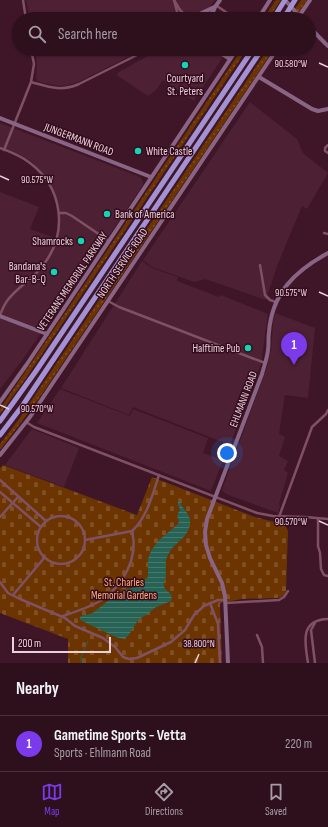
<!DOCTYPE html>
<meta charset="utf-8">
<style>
:root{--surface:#2e101d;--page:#361926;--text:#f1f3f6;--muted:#a79da4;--line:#49303b;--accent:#7c3aed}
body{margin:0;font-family:"Sofia Sans Condensed",sans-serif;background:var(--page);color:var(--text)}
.scale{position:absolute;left:12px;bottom:10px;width:99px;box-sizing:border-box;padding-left:4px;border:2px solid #ecd0d9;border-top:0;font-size:11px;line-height:14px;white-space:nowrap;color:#ecd0d9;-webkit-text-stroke:3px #330c1d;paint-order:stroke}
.you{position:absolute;left:227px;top:453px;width:14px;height:14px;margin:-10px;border:3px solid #fff;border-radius:50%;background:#1a73e8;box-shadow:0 0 0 6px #1a73e833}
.badge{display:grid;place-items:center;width:26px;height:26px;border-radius:50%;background:var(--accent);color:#fff;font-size:13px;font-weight:700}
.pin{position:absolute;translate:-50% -33px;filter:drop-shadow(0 1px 2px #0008)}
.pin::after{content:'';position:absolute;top:21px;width:14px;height:12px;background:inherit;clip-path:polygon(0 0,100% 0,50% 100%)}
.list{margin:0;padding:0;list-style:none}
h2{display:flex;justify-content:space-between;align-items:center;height:52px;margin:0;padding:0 16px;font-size:17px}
h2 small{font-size:13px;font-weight:400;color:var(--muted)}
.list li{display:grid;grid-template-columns:26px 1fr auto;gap:12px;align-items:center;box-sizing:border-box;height:56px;padding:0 16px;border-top:1px solid var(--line)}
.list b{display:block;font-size:15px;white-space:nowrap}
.list p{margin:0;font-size:13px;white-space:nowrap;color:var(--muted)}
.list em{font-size:13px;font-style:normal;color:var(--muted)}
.icon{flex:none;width:22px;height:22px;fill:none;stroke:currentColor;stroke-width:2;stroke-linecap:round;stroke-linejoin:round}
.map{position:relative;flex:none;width:328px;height:663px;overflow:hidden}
.search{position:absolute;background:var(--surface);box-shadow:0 1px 3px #0004;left:12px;right:12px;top:12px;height:44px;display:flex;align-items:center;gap:10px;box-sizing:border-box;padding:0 14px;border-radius:22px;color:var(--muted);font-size:15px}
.sheet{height:108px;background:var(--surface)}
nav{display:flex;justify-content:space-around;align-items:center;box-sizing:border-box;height:56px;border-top:1px solid var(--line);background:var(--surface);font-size:11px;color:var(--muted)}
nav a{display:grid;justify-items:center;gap:2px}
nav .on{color:var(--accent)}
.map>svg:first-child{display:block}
</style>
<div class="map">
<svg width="328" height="663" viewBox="0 0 328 663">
<defs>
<pattern id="grass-dots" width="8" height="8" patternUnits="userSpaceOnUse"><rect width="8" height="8" fill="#6b3400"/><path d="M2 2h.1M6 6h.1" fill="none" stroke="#805025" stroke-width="1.8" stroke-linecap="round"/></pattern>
<pattern id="cemetery-stones" width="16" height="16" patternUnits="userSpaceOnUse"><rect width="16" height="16" fill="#6b3400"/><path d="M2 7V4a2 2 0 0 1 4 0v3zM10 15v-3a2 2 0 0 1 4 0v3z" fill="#805025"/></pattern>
<pattern id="water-rules" width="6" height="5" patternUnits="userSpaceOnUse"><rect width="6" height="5" fill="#266355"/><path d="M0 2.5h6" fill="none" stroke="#46786d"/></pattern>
</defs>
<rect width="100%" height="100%" fill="#3e1627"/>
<g fill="#4e2034">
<path d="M26 0H215L210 6 202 11 194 14 185 12 177 19H30Z"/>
<path d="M35 49H144L78 82 68 85 60 86 43 83 38 81 36 79 37 65Z"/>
<path d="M160 49H228L194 101 163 80 156 90 148 96 118 76 117 74 119 72Z"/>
<path d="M250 102 297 139 303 153 328 173 307 209 302 206 277 266 266 300 205 279 194 282 152 267 143 260Z"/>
<path d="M0 123 140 177 143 182V185L110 234 23 359 0 389V192L39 207 30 229 58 239 60 221 59 209 54 190 41 171 31 161 24 157 0 146Z"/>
<path d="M142 261 152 268 178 277 177 281 219 297 221 295 268 314 261 364 230 445 133 407 129 415 61 388Z"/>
<path d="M275 313 315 328 308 398 285 395 279 434 285 437 279 456 288 461 284 470 288 473 279 504 280 506 278 513 226 494 222 490 267 367 271 350 273 322Z"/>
<path d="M60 389 130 416 133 409 208 438 203 453 223 460 211 491 37 423Z"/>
<path d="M32 429 79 448 64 487 5 465Z"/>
</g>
<g fill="url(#grass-dots)">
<path d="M276 0H281L268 19H263Z"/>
<path d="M301 0H307L294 19H288Z"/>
<path d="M242 49H247L24 381 0 414V409L90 276Z"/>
<path d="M268 49H274L42 394 29 412 0 450V444L19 419Z"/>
</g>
<path fill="url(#cemetery-stones)" d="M3 465 137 515 152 477 255 517 282 524 286 527 288 531 286 590C285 595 283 597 278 598L242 599 220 603 222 663H68V639L0 613V468Z"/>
<path fill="url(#water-rules)" d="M178 501H180C181 508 189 512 190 520 190 539 176 540 169 553 164 561 166 565 166 574 166 577 165 580 164 583 162 592 175 591 171 601L156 607 146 615 139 619 128 636 123 639 116 637 80 620V617L81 616 90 614 94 612C106 603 124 586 139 587L143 581 148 577V559L151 551 158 541 178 524 179 521 177 516 180 509 178 505Z"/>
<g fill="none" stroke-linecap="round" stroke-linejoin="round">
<path stroke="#266355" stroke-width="1" d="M81 663V657L88 641"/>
<g stroke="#7f5162" stroke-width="2.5">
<path d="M23 0 26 19"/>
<path d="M174 0 180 10 186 16"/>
<path d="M174 0 179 19"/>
<path d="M217 6 236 19"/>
<path d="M31 82C49 87 61 92 79 84L149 49"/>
<path d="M328 145 325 148V151L328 153"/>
<path d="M0 148C11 152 21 156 30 163 63 188 68 232 44 264 34 279 17 287 7 301 4 305 2 310 0 315"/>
<path d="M4 150 31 82 34 64 31 49"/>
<path d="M59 213H66L72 216 109 241"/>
<path d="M324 233 328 234"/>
<path d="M260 265 265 295 270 300 276 302"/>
<path d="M108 301 119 307 265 363"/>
<path d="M26 422 34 427 257 513 273 516 305 517 328 519"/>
<path d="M0 480 46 521"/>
<path d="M0 492 41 527"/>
<circle cx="61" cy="540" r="24"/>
<path d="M0 517 18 497"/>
<path d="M279 517 312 427 326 414 328 410"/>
<path d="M318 518V546L320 553 321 569 324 575 328 576"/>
<path d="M85 540 132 531C147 518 153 493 159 475"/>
<path d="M0 582 8 593 20 599 65 618 75 626 103 638 115 647 123 657 129 659 137 658 171 642 185 630 194 615 204 606 218 600H225"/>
<path d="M13 595 45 557"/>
<path d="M210 603 218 624 220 663"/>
<path d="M226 603 279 600 284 597 288 591"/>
<path d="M63 616C75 612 90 607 100 601 123 586 139 558 132 531"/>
<path d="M257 635 262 647 263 663"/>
<path d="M308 663C305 643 299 620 328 619"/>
<path d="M315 663 311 630 315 623"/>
</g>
<g stroke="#8a6484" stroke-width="4">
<path d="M285 0 302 19"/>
<path d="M191 17C200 15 206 10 215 7"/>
<path d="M181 19 186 16 192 17"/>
<path d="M202 19 213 12 215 7 220 0"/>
<path d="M258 19 270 0"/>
<path d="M297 19 310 0"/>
<path d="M309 26 319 37 328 46"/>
<path d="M214 49 230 59"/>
<path d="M259 77 312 109 318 111 328 109"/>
<path d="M0 118 151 177"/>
<path d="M0 316 47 334"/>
<path d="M0 402 27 364 237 49"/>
<path d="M0 455 30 417 277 49"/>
<path d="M228 663 225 596 222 583 210 558 206 545 205 532 207 519 262 374C264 366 267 359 268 350 269 344 268 338 269 332 272 293 295 271 328 253"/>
</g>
<g stroke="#a392d3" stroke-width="5">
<path d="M273 19 285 0"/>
<path d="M283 19 295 0"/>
<path d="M0 421 36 371 253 49"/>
<path d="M0 435 23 405 43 375 262 49"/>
</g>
</g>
<path fill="none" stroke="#ecd0d9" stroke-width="1.5" d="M319 63 328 67M0 176 9 180M319 292 328 296M0 405 9 409M319 521 328 525M195 663 199 654"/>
<g fill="#13d5b3" stroke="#330c1d" stroke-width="1.5">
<circle cx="185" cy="65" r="4"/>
<circle cx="138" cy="151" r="4"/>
<circle cx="107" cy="214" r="4"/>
<circle cx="81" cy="241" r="4"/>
<circle cx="54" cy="272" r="4"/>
<circle cx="248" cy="348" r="4"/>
</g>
<g text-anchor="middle" stroke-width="3" stroke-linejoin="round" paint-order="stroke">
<g font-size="11" fill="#ecd0d9" stroke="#330c1d" text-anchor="end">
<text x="185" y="82" text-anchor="middle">Courtyard<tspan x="185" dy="13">St. Peters</tspan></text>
<text x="146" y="155" text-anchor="start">White Castle</text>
<text x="115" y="218" text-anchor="start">Bank of America</text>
<text x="73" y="245">Shamrocks</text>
<text x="46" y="270">Bandana's<tspan x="46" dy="13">Bar-B-Q</tspan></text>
<text x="240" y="352">Halftime Pub</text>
</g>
<g font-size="11" fill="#ecd0d9" stroke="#330c1d">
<text transform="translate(79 139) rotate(21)" y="4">JUNGERMANN ROAD</text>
<text transform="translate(122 263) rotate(-56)" y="4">NORTH SERVICE ROAD</text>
<text transform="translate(72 281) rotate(-56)" y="4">VETERANS MEMORIAL PARKWAY</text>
<text transform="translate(243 399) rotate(-69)" y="4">EHLMANN ROAD</text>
</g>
<g font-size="11" fill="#ffae75" stroke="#330c1d">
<text x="124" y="586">St. Charles<tspan x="124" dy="13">Memorial Gardens</tspan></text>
</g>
</g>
<g font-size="10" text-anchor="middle" fill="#ecd0d9" stroke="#330c1d" stroke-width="3" stroke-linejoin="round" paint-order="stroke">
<text x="291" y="67">90.580°W</text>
<text x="37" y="183">90.575°W</text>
<text x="291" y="296">90.575°W</text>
<text x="37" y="412">90.570°W</text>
<text x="291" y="525">90.570°W</text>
<text x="199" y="647">38.800°N</text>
</g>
</svg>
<div class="scale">200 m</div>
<div class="you"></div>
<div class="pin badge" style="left:294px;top:365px">1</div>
<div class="search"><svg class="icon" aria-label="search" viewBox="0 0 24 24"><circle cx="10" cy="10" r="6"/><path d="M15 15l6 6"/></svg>Search here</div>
</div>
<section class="sheet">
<h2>Nearby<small></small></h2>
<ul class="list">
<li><span class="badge">1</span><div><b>Gametime Sports - Vetta</b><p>Sports · Ehlmann Road</p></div><em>220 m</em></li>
</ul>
</section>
<nav>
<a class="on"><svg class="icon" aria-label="map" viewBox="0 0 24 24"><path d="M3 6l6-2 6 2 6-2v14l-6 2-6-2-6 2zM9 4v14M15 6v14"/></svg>Map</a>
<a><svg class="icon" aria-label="directions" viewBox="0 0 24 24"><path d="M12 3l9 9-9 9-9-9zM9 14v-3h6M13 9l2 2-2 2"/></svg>Directions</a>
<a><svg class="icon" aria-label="saved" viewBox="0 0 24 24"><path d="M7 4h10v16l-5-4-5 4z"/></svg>Saved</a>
</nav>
